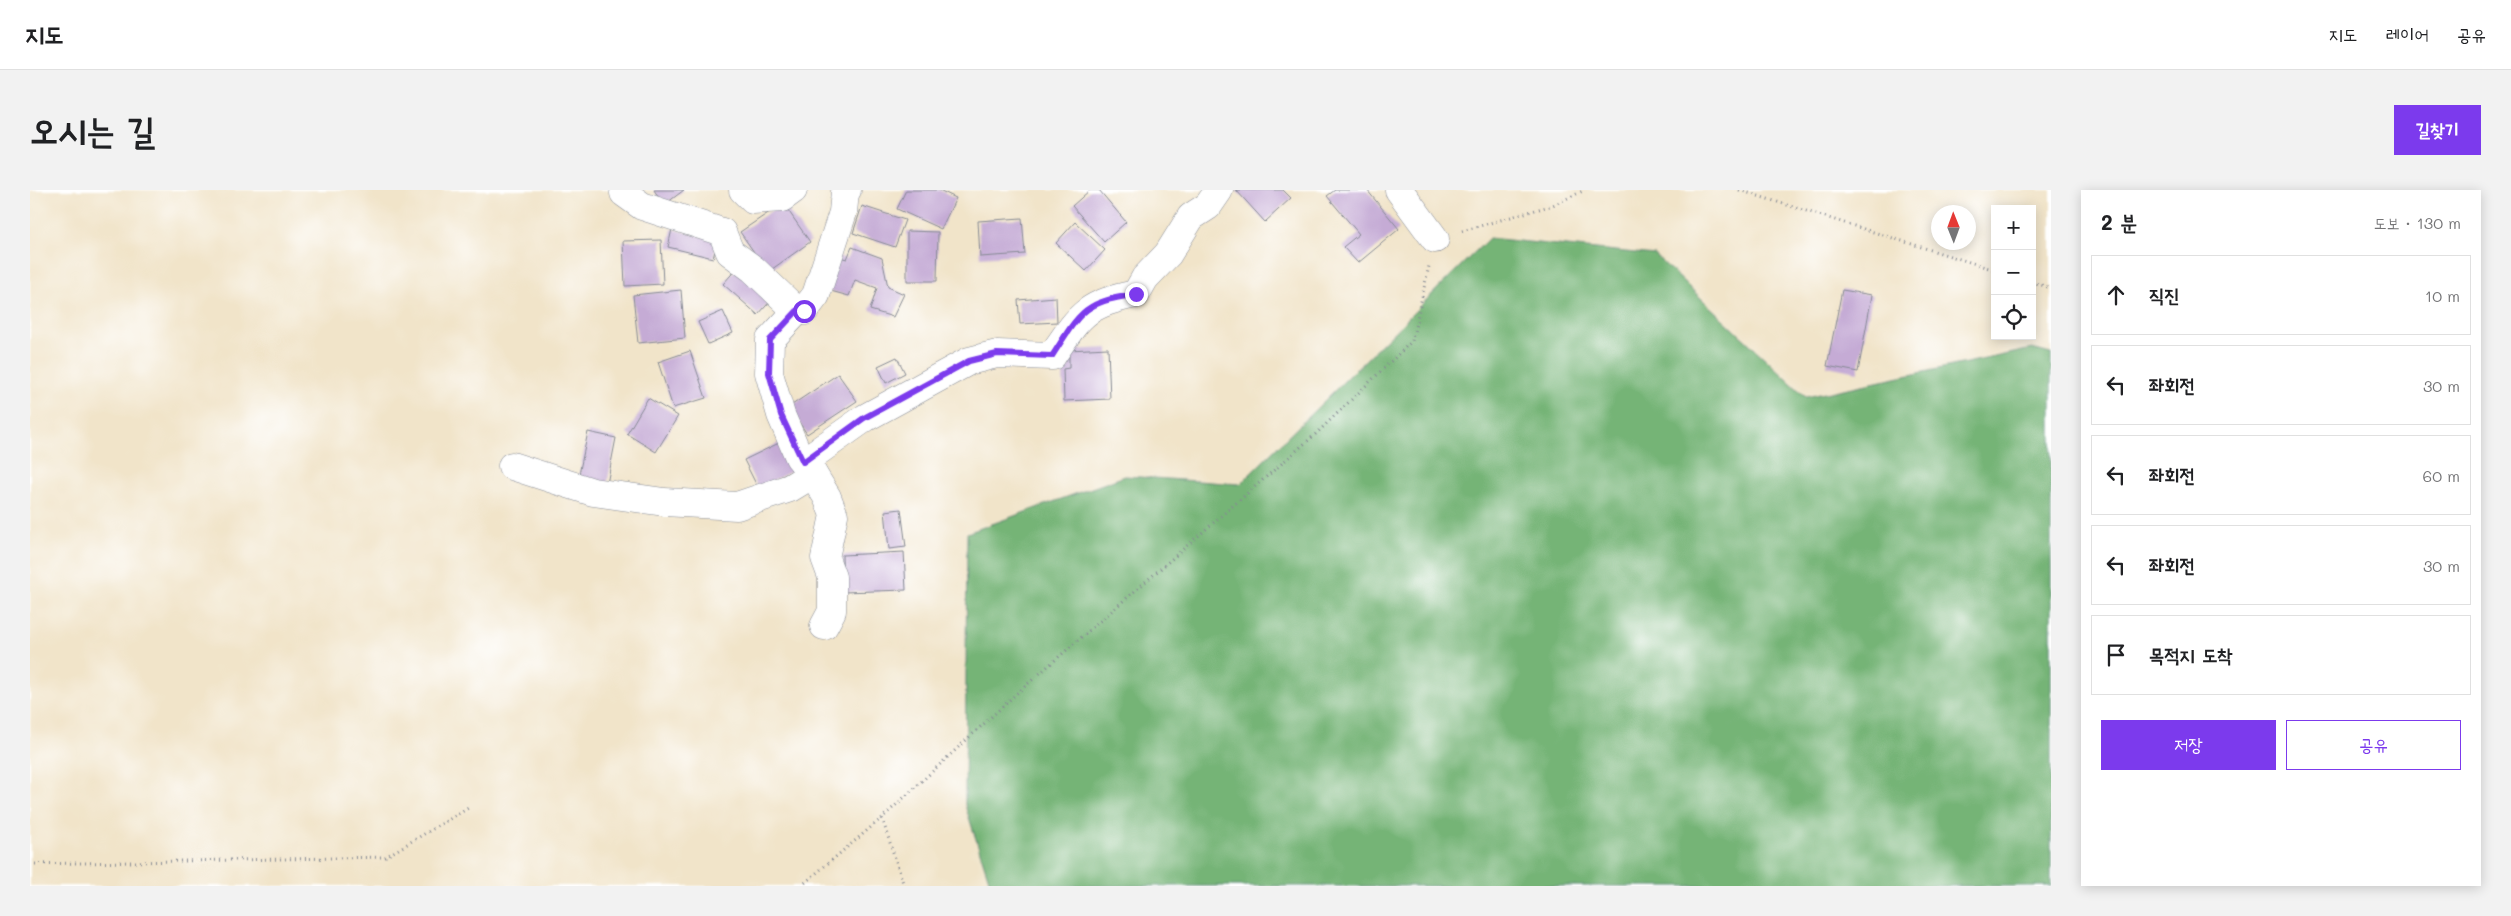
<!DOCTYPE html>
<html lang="ko">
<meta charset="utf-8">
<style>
:root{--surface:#fff;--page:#f2f2f2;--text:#202124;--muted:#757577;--line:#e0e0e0;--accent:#7c3aed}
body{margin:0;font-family:Mali,"Poor Story",sans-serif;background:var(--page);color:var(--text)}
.controls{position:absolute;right:15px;top:15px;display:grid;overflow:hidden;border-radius:0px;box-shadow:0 2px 12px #0003}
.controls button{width:45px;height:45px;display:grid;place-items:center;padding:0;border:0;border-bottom:1px solid var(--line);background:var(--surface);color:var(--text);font:25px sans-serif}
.compass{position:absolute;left:1901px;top:15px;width:45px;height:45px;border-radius:50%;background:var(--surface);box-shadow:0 2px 12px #0003;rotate:359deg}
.stop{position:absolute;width:15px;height:15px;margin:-11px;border:4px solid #7c3aed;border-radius:50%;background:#fff}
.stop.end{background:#7c3aed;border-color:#fff;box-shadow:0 1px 5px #0008}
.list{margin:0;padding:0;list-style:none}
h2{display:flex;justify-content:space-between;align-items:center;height:65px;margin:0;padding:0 20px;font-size:21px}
h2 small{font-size:16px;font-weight:400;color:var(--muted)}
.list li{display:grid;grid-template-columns:32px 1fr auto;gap:15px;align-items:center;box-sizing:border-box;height:80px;margin:0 10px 10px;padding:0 10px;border:1px solid var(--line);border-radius:0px}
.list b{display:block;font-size:19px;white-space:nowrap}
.list em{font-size:16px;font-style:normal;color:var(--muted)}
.actions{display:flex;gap:10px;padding:15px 20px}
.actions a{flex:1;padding:11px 0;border:1px solid var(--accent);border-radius:0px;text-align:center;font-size:18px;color:var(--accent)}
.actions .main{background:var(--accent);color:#fff}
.icon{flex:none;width:28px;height:28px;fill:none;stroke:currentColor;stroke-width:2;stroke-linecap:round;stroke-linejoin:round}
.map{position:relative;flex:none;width:2021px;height:696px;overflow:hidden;border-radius:0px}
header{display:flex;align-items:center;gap:30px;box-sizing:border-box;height:70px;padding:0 25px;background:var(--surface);border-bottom:1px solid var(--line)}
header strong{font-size:24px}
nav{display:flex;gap:28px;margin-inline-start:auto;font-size:18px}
.intro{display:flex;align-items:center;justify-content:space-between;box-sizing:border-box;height:120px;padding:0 30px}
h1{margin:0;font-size:35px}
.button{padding:12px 22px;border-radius:0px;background:var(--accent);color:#fff;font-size:18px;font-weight:700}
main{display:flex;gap:30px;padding:0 30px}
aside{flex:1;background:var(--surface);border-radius:0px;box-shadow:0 2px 12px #0003}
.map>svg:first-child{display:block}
</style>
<header>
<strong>지도</strong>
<nav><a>지도</a><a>레이어</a><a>공유</a></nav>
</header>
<div class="intro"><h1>오시는 길</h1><a class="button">길찾기</a></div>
<main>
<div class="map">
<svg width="2021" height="696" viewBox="0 0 2021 696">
<rect width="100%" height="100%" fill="#fff"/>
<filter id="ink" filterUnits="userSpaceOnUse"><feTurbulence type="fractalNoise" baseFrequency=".02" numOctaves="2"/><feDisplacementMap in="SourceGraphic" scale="10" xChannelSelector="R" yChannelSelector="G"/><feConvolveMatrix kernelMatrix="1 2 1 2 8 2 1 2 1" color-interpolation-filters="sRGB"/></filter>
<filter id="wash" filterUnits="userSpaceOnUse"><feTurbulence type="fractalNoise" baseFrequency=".0096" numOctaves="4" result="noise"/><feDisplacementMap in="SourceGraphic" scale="20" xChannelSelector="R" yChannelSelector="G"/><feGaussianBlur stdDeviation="1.12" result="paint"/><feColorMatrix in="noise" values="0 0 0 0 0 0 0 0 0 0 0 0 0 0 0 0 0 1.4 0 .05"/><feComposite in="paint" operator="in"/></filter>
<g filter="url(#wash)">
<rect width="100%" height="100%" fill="#f1e4c9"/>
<path fill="#74b476" stroke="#48726a" d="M1459 48 1625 65 1776 207 2002 159 2021 164V696H961L935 615 937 343 1095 286 1210 294Z"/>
<g id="blocks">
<g fill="#c5abd5">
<path d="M624 0H654L634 15Z"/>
<path d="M876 0H909L926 8 911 39 867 19Z"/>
<path d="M1060 0H1069L1096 32 1074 52 1042 16Z"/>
<path d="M1206 0H1253L1261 8 1235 32Z"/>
<path d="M1305 0H1337L1369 39 1328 73 1313 57 1329 44 1297 6Z"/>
<path d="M753 13 780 52 738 82 710 42Z"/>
<path d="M832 16 875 30 865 57 823 43Z"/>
<path d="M992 28 995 64 950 67 948 31Z"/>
<path d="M1045 32 1075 60 1056 81 1026 53Z"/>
<path d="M642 39 688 50 683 68 638 57Z"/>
<path d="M877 41 908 42 907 91H877Z"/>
<path d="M631 50 633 94 595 96 593 51Z"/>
<path d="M822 57 852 68 858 97 874 104 863 127 840 120 847 98 825 90 819 106 797 100 809 67 817 69Z"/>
<path d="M708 77 743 108 728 125 693 94Z"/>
<path d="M651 100 655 148 608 153 603 105Z"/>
<path d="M1812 100 1842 105 1828 182 1797 176Z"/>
<path d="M1026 107 1027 132 990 134 988 110Z"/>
<path d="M693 121 703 143 678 154 668 132Z"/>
<path d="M1078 158 1080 209 1034 211 1033 179 1039 178V160Z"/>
<path d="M660 161 676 208 643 218 628 172Z"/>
<path d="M867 167 875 183 856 193 848 176Z"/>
<path d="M808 184 827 211 777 244 759 217Z"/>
<path d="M618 208 648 226 626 262 597 244Z"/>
<path d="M558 242 586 248 577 294 548 289Z"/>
<path d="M751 252 764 280 728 298 714 270Z"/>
<path d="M871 319 876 357 859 359 855 321Z"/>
<path d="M874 362 876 400 813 402 812 365Z"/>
</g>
</g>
</g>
<g filter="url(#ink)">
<use href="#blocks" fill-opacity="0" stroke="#868a94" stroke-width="1"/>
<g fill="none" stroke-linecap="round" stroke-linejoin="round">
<defs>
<g id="minor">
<path d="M596 0 594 3 612 16 692 42 700 62 723 79 767 121H774L786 105 813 22 815 2 817 0"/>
<path d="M713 0 723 10 752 8 763 0"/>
<path d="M1369 0 1405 49"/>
<path d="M767 121 740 150 739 183 751 225 769 267 783 284 797 307 804 325 795 368 802 387V421L794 436"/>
<path d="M773 272 835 228 939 171 967 164 1022 166C1050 125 1055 114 1106 104L1115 88 1138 64 1161 27 1178 16 1189 0"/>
<path d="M482 276 563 302 634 312 707 316 760 298 783 284"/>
</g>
</defs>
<use href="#minor" stroke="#868a94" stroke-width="29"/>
<g stroke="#868a94" stroke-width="3" stroke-dasharray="1 4" stroke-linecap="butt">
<path d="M1709 0 1965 80"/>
<path d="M1432 41 1523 15 1555 0"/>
<path d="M2002 92 2021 98"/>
<path d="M0 674 355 667 440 617"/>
<path d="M771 696 852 628"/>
<path d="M874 696 852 628 986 504 1288 242 1382 151 1399 76"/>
</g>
<use href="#minor" stroke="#fff" stroke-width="28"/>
</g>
</g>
<g fill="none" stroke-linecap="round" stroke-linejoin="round" filter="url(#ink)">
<path stroke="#7c3aed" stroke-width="6" d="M774 121H767L740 150 739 183 751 225 773 272 834 228 939 171 967 164 1022 166C1033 150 1044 127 1061 117 1074 109 1091 107 1106 104"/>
</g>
</svg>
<div class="controls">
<button>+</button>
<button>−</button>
<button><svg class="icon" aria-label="locate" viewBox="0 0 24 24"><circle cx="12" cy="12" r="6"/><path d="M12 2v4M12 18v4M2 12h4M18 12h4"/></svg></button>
</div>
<svg class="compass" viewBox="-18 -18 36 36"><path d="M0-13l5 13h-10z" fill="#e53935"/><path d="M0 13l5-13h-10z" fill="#757577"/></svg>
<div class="stop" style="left:774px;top:121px"></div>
<div class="stop end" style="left:1106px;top:104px"></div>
</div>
<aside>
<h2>2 분<small>도보 · 130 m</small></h2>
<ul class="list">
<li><svg class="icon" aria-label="ahead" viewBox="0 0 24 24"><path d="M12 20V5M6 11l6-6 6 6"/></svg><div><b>직진</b></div><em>10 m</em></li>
<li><svg class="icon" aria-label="left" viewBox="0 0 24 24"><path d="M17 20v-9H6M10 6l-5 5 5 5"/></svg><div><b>좌회전</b></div><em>30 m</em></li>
<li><svg class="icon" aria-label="left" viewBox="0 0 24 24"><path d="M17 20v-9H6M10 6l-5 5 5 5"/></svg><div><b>좌회전</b></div><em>60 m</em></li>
<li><svg class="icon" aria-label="left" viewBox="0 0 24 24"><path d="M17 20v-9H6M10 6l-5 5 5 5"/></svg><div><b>좌회전</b></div><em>30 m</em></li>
<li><svg class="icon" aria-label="arrive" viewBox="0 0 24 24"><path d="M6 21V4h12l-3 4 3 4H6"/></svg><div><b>목적지 도착</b></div></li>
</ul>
<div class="actions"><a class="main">저장</a><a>공유</a></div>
</aside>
</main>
